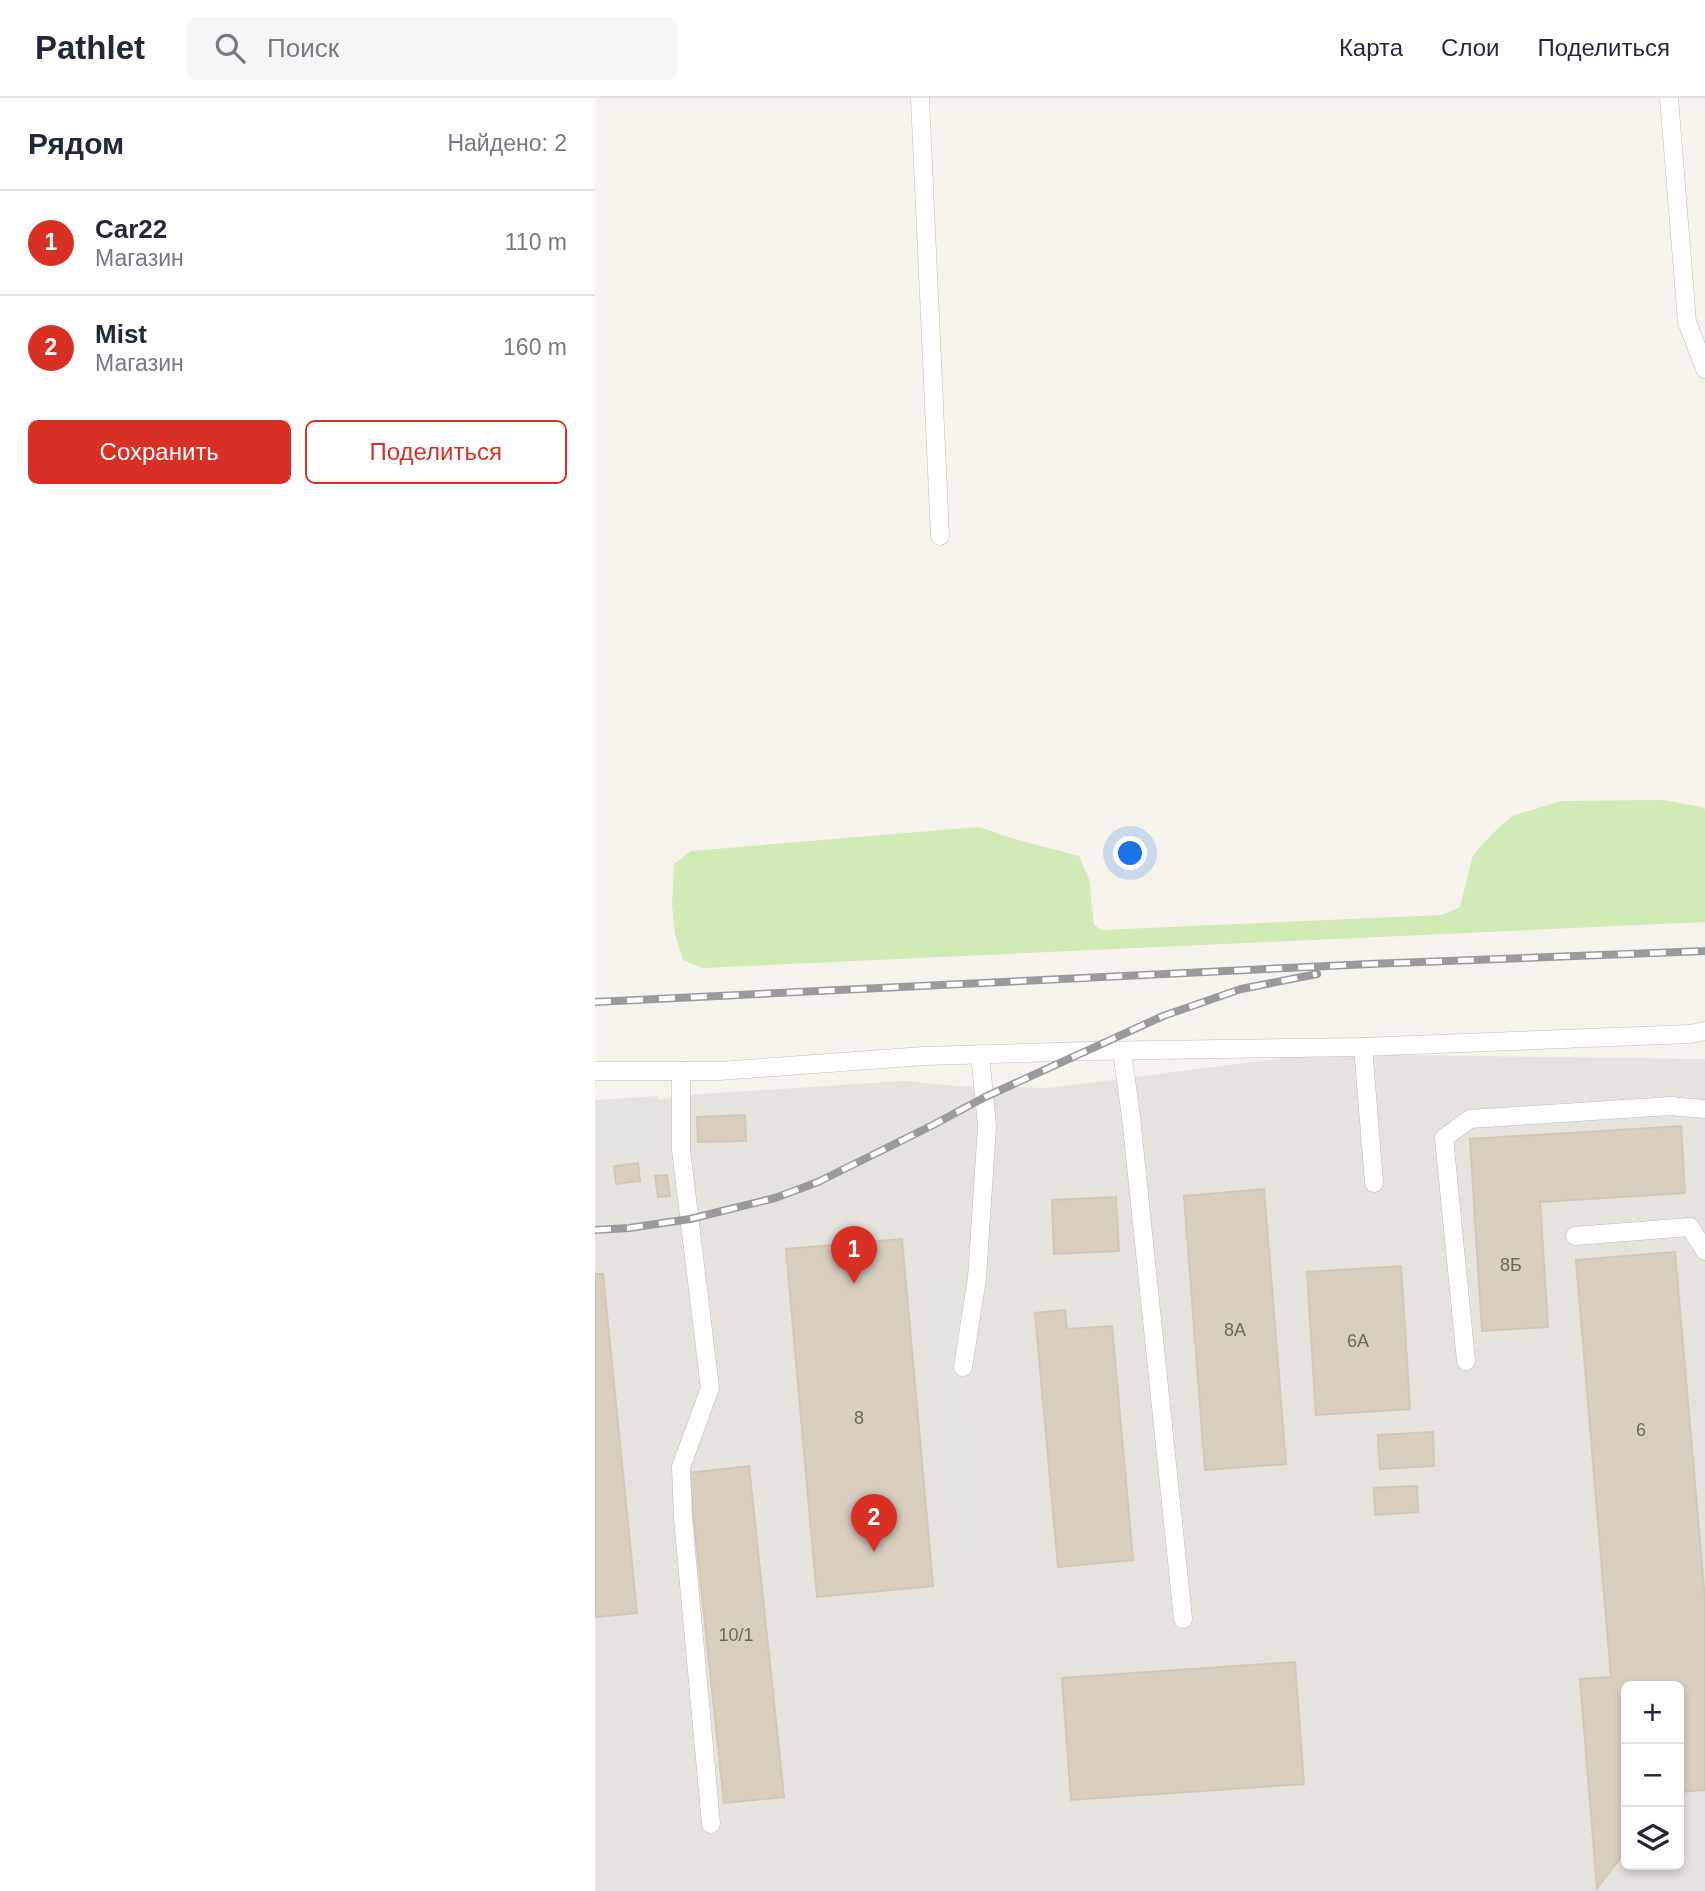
<!DOCTYPE html>
<html lang="ru">
<meta charset="utf-8">
<style>
:root{--surface:#fff;--page:#f6f6f7;--text:#1f2937;--muted:#747a83;--line:#e0e1e3;--accent:#d93025}
body{margin:0;font-family:Helvetica,sans-serif;background:var(--page);color:var(--text)}
.controls{position:absolute;right:21px;bottom:21px;display:grid;overflow:hidden;border-radius:10px;box-shadow:0 4px 10px #0003}
.controls button{width:63px;height:63px;display:grid;place-items:center;padding:0;border:0;border-bottom:2px solid var(--line);background:var(--surface);color:var(--text);font:35px sans-serif}
.you{position:absolute;left:536px;top:756px;width:24px;height:24px;margin:-18px;border:5px solid #fff;border-radius:50%;background:#1a73e8;box-shadow:0 0 0 10px #1a73e833}
.badge{display:grid;place-items:center;width:46px;height:46px;border-radius:50%;background:var(--accent);color:#fff;font-size:23px;font-weight:700}
.pin{position:absolute;translate:-50% -58px;filter:drop-shadow(0 2px 4px #0008)}
.pin::after{content:'';position:absolute;top:37px;width:24px;height:21px;background:inherit;clip-path:polygon(0 0,100% 0,50% 100%)}
.list{margin:0;padding:0;list-style:none}
h2{display:flex;justify-content:space-between;align-items:center;height:91px;margin:0;padding:0 28px;font-size:30px}
h2 small{font-size:23px;font-weight:400;color:var(--muted)}
.list li{display:grid;grid-template-columns:46px 1fr auto;gap:21px;align-items:center;box-sizing:border-box;height:105px;padding:0 28px;border-top:2px solid var(--line)}
.list b{display:block;font-size:26px;white-space:nowrap}
.list p{margin:0;font-size:23px;white-space:nowrap;color:var(--muted)}
.list em{font-size:23px;font-style:normal;color:var(--muted)}
.actions{display:flex;gap:14px;padding:21px 28px}
.actions a{flex:1;padding:16px 0;border:2px solid var(--accent);border-radius:10px;text-align:center;font-size:24px;color:var(--accent)}
.actions .main{background:var(--accent);color:#fff}
.icon{flex:none;width:38px;height:38px;fill:none;stroke:currentColor;stroke-width:2;stroke-linecap:round;stroke-linejoin:round}
.map{position:relative;flex:none;width:1110px;height:1793px;overflow:hidden}
header{display:flex;align-items:center;gap:42px;box-sizing:border-box;height:98px;padding:0 35px;background:var(--surface);border-bottom:2px solid var(--line)}
header strong{font-size:33px}
nav{display:flex;gap:38px;margin-inline-start:auto;font-size:24px}
.search{width:490px;height:63px;background:var(--page);display:flex;align-items:center;gap:18px;box-sizing:border-box;padding:0 24px;border-radius:10px;color:var(--muted);font-size:26px}
main{display:flex}
aside{flex:1;background:var(--surface)}
.map>svg:first-child{display:block}
</style>
<header>
<strong>Pathlet</strong>
<div class="search"><svg class="icon" aria-label="search" viewBox="0 0 24 24"><circle cx="10" cy="10" r="6"/><path d="M15 15l6 6"/></svg>Поиск</div>
<nav><a>Карта</a><a>Слои</a><a>Поделиться</a></nav>
</header>
<main>
<aside>
<h2>Рядом<small>Найдено: 2</small></h2>
<ul class="list">
<li><span class="badge">1</span><div><b>Car22</b><p>Магазин</p></div><em>110 m</em></li>
<li><span class="badge">2</span><div><b>Mist</b><p>Магазин</p></div><em>160 m</em></li>
</ul>
<div class="actions"><a class="main">Сохранить</a><a>Поделиться</a></div>
</aside>
<div class="map">
<svg width="1110" height="1793" viewBox="0 0 1110 1793">
<rect width="100%" height="100%" fill="#f6f3ec"/>
<path fill="#e6e2dd" fill-rule="evenodd" d="M723 956 1110 961V1793H0V1010L107 996 309 983 361 988 453 990ZM1031 1588H1084V1767H1031Z"/>
<path fill="#d2eab5" d="M1068 702 1107 709 1110 711V824L107 870 88 862 80 836 77 807 79 766 96 753 384 729 419 741 484 758 494 781 499 827 507 832 846 817 865 809 878 757 898 735 917 718 966 703Z"/>
<g fill="#e5e3e0">
<path d="M63 998 69 1054 0 1060V1002Z"/>
<path d="M361 1171 394 1459 357 1463 325 1175Z"/>
</g>
<g fill="#d8cfc1" stroke="#d3c7b4" stroke-width="2">
<path d="M150 1017 151 1043 103 1044 102 1019Z"/>
<path d="M1086 1028 1090 1095 945 1104 953 1229 887 1233 875 1041Z"/>
<path d="M43 1065 45 1083 21 1086 19 1068Z"/>
<path d="M72 1077 75 1098 63 1099 60 1078Z"/>
<path d="M669 1091 691 1366 610 1372 589 1098Z"/>
<path d="M521 1099 524 1153 459 1156 457 1102Z"/>
<path d="M307 1141 338 1488 222 1499 191 1151Z"/>
<path d="M1080 1154 1110 1502V1692L1084 1694V1588H1031V1699H1027L1029 1755 1002 1790 985 1581 1016 1579 981 1162Z"/>
<path d="M806 1168 815 1311 721 1317 712 1174Z"/>
<path d="M0 1176H8L42 1515 0 1519Z"/>
<path d="M470 1212 472 1231 517 1228 538 1462 463 1469 440 1215Z"/>
<path d="M838 1334 839 1368 785 1371 783 1337Z"/>
<path d="M154 1368 189 1699 129 1705 94 1375Z"/>
<path d="M822 1388 823 1414 780 1417 779 1390Z"/>
<path d="M700 1564 709 1686 476 1702 467 1580Z"/>
</g>
<g fill="none" stroke-linecap="round" stroke-linejoin="round">
<defs>
<g id="lane">
<path d="M325 0 345 438"/>
<path d="M1074 0 1092 224 1110 271"/>
<path d="M768 949 779 1085"/>
<path d="M527 953 536 1019 588 1521"/>
<path d="M0 973H124L329 958 494 953 768 949 1095 936 1110 933"/>
<path d="M86 973V1052L115 1290 86 1369 88 1420 116 1726"/>
<path d="M980 1138 1095 1129 1110 1153"/>
<path d="M871 1263 849 1040 875 1021 1075 1008 1110 1011"/>
<path d="M368 1269 382 1180 392 1028 385 956"/>
</g>
</defs>
<use href="#lane" stroke="#c2bbae" stroke-width="19"/>
<use href="#lane" stroke="#fff" stroke-width="18"/>
<defs>
<g id="rail">
<path d="M0 904 774 866 1110 853"/>
<path d="M0 1132 34 1130 95 1121 180 1100 223 1084 338 1027 390 999 568 918 646 891 722 876"/>
</g>
</defs>
<use href="#rail" stroke="#9a9a9a" stroke-width="8"/>
<use href="#rail" stroke="#fff" stroke-width="5" stroke-dasharray="16" stroke-linecap="butt"/>
</g>
<g text-anchor="middle" stroke-width="6" stroke-linejoin="round" paint-order="stroke">
<g font-size="18" fill="#6e675b">
<text x="916" y="1173">8Б</text>
<text x="640" y="1238">8А</text>
<text x="763" y="1249">6А</text>
<text x="264" y="1326">8</text>
<text x="1046" y="1338">6</text>
<text x="141" y="1543">10/1</text>
</g>
</g>
</svg>
<div class="controls">
<button>+</button>
<button>−</button>
<button><svg class="icon" aria-label="layers" viewBox="0 0 24 24"><path d="M12 4l9 5-9 5-9-5zM3 14l9 5 9-5"/></svg></button>
</div>
<div class="you"></div>
<div class="pin badge" style="left:259px;top:1186px">1</div>
<div class="pin badge" style="left:279px;top:1454px">2</div>
</div>
</main>
